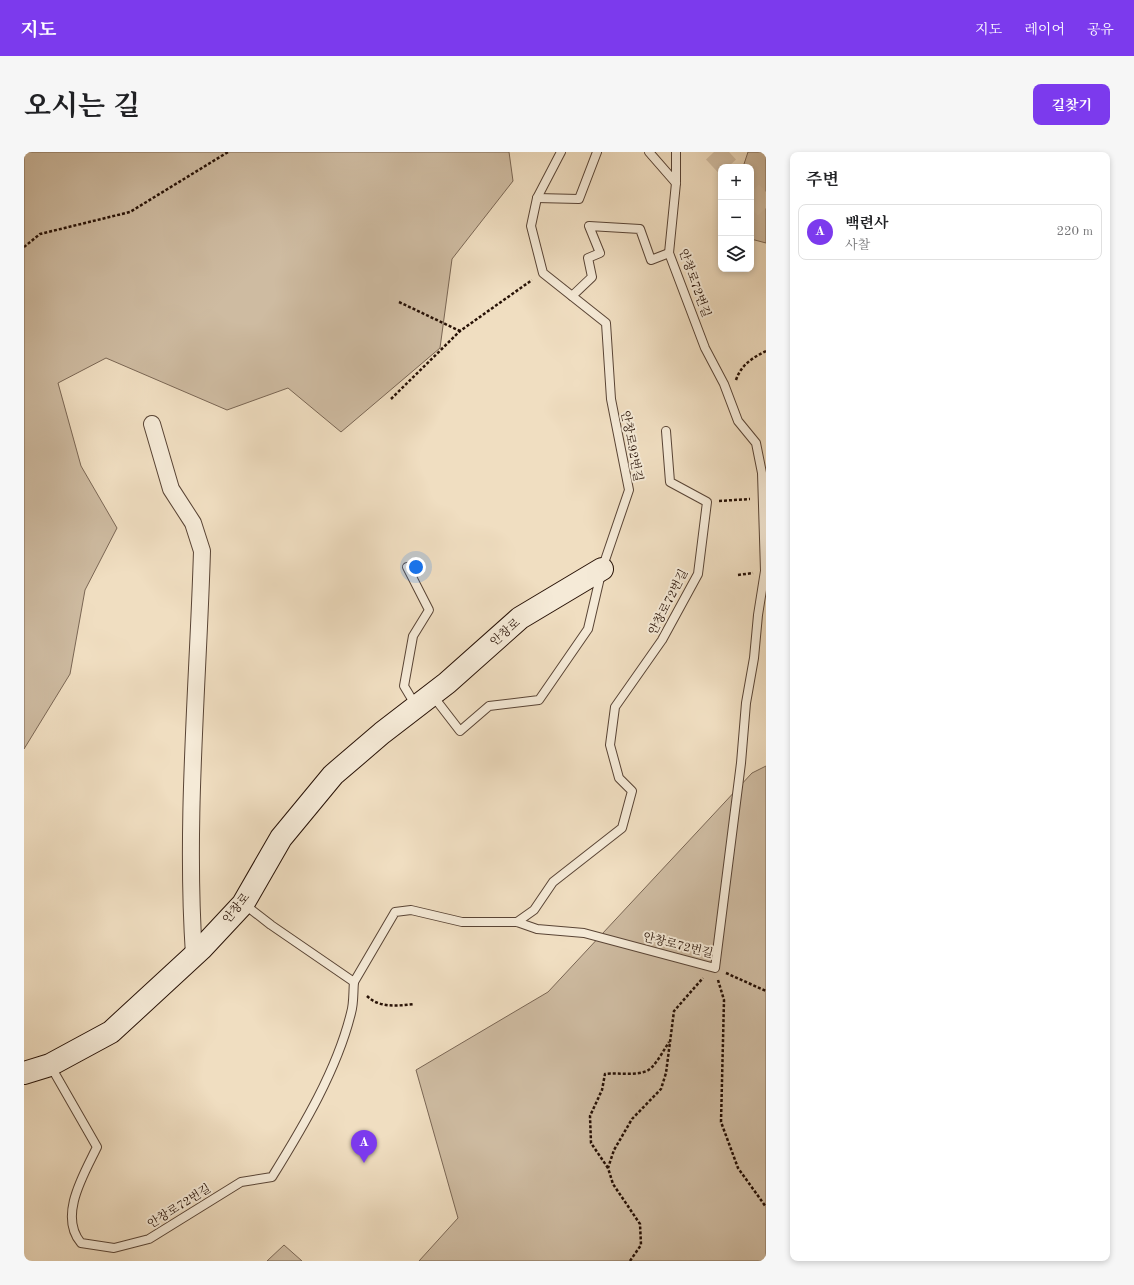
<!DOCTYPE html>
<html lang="ko">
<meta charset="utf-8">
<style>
:root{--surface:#fff;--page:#f6f6f6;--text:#202124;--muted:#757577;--line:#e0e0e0;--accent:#7c3aed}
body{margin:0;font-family:"Old Standard TT","Noto Serif KR",serif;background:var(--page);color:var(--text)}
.controls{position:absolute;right:12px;top:12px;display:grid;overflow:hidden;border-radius:8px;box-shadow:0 2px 6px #0003}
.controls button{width:36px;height:36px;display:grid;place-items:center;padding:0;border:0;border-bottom:1px solid var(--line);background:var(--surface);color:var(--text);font:20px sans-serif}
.you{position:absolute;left:392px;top:415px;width:14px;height:14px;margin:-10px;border:3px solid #fff;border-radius:50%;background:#1a73e8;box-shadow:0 0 0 6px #1a73e833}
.badge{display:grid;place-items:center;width:26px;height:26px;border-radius:50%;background:var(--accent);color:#fff;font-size:13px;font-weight:700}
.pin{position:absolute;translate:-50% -33px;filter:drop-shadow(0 1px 2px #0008)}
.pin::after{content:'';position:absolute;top:21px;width:14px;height:12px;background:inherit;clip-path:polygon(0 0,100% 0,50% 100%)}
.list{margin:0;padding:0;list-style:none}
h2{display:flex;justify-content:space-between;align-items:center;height:52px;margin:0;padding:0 16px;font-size:17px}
h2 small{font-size:13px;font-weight:400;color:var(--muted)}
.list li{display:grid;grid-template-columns:26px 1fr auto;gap:12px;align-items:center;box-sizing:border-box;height:56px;margin:0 8px 8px;padding:0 8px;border:1px solid var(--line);border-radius:8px}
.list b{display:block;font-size:15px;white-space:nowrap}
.list p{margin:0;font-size:13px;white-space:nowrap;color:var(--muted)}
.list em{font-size:13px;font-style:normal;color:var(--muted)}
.icon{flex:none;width:22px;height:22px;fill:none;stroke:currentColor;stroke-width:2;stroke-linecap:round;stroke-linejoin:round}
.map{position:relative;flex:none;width:742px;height:1109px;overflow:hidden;border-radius:8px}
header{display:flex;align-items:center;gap:24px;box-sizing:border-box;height:56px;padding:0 20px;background:var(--accent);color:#fff}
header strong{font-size:19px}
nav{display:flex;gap:22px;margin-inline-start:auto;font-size:14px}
.intro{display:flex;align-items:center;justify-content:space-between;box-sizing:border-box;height:96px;padding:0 24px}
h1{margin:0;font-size:28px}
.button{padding:10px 18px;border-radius:8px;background:var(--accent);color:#fff;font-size:14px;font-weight:700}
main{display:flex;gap:24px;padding:0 24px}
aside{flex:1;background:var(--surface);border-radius:8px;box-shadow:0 2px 6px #0003}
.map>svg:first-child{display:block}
</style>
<header>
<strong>지도</strong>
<nav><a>지도</a><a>레이어</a><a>공유</a></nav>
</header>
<div class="intro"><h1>오시는 길</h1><a class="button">길찾기</a></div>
<main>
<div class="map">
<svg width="742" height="1109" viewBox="0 0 742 1109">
<rect width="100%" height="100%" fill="#f0dec1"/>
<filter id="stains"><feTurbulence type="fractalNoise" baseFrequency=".005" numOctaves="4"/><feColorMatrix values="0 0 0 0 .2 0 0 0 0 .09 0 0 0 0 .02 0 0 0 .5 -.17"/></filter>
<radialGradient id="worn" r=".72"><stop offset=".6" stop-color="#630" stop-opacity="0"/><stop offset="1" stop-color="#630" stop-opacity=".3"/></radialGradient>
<g fill="#cebba1" stroke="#7a6654">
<path d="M0 0H485L489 29 428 107 416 196 317 280 264 236 203 258 82 206 34 231 57 314 93 376 61 438 46 522 0 597Z"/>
<path d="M724 0H742V91L727 87V15H719Z"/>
<path d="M742 614V1109H395L434 1066 392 918 524 840 728 621Z"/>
<path d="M260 1093 278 1109H243Z"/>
</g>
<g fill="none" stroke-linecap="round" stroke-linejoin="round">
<g stroke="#d2bfa5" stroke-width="22" stroke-dasharray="22 11" stroke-linecap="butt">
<path d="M690 0 704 15"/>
<path d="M727 40 742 56"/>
</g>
<defs>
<g id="lane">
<path d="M625 0 652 31"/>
<path d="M513 46 555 47 573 0"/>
<path d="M548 144 568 125 564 106 576 101 565 74 616 77 627 108 645 101"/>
<path d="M383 415 405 458 389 484 380 534 392 554"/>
<path d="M409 544 436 579 465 554 515 548 564 477 578 417 605 338 587 247 582 171 519 121 507 74 513 46 537 0"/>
<path d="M220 752 247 773 330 830 371 760 387 758 438 770H493L513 777 560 781 691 816 717 611 722 551 730 506 734 463 741 419 738 321 732 291 714 269 700 232 681 196 645 101 652 31V0"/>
<path d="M493 770 510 758 529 730 598 676 608 639 595 626 586 593 591 555 638 488 674 422 683 350 646 330 642 279"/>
<path d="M26 913 73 995C60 1022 34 1064 57 1091L90 1096 125 1087 217 1030 248 1025C279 975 313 918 327 861 330 851 329 840 330 830"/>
</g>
<path id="street" d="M128 272 147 337 169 371 178 399C174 534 161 669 170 803"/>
<path id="secondary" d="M0 921 26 913 87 880 177 797 219 752 257 686 309 623 358 581 423 531 496 466 578 417"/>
</defs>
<use href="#lane" stroke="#594435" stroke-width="10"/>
<use href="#street" stroke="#594435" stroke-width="18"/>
<use href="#secondary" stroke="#271106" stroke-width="24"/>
<g stroke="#271106" stroke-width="2.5" stroke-dasharray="3 2" stroke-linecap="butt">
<path d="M0 95 16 82 106 60 204 0"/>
<path d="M375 150 436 179"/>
<path d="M712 228C717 213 728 206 742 199"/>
<path d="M367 247 436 179 508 128"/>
<path d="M695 349 726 347"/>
<path d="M714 423 729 421"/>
<path d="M702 821 742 839"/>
<path d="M694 828 700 848 697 970 714 1016 742 1055"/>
<path d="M343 844C355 856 373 854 390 852"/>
<path d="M584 1016 567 991 566 964 578 938 581 922C595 920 620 926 629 914 635 907 640 898 645 890"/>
<path d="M606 1109 617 1093 616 1072 589 1032 584 1016 590 998 608 967 637 937 642 921 650 859 679 826"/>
</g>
<use href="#lane" stroke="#f5ead7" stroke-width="8"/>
<use href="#street" stroke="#f5ead7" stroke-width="16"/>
<use href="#secondary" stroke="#f5ead7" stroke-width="22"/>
</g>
<g text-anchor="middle" stroke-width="4" stroke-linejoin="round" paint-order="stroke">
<g font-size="12" fill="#271106" stroke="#f5ead7">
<text transform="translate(671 131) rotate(70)" y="4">안창로72번길</text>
<text transform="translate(608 294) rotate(79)" y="4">안창로92번길</text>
<text transform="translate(644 450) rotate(-63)" y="4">안창로72번길</text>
<text transform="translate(481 480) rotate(-41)" y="4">안창로</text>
<text transform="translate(212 756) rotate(-51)" y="4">안창로</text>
<text transform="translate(654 793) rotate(14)" y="4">안창로72번길</text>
<text transform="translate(155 1054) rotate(-32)" y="4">안창로72번길</text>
</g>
</g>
<rect width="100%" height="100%" filter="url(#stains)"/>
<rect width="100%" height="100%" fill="url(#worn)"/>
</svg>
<div class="controls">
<button>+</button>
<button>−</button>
<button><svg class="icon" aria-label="layers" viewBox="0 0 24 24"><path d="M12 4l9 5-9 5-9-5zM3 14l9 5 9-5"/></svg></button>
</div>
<div class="you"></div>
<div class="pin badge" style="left:340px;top:1011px">A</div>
</div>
<aside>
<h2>주변<small></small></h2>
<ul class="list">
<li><span class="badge">A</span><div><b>백련사</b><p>사찰</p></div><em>220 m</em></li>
</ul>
</aside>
</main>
